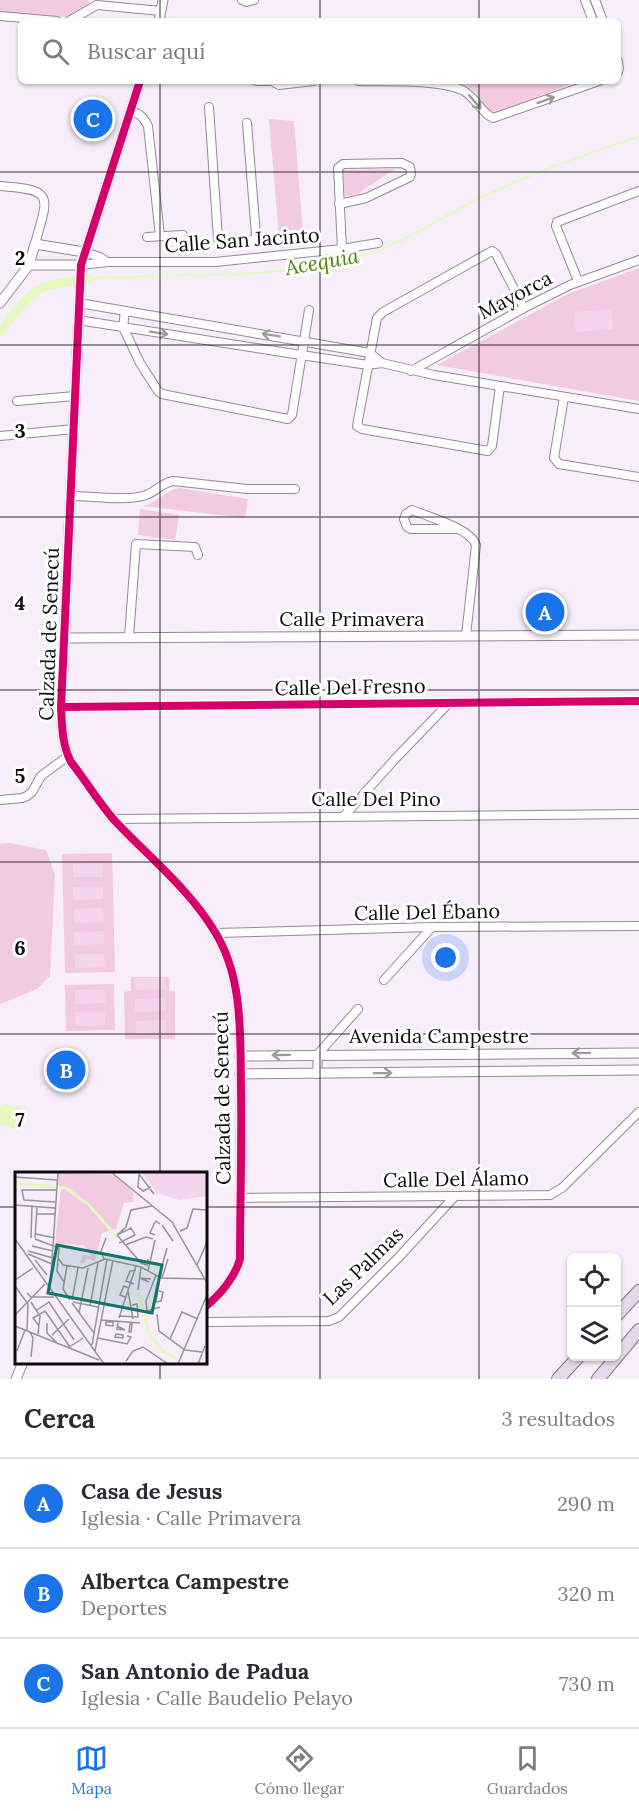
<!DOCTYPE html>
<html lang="es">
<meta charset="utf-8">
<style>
:root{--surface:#fff;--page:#f7f7f7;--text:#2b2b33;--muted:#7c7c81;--line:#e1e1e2;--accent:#1a73e8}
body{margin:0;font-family:Lora,serif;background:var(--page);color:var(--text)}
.controls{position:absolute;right:18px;bottom:18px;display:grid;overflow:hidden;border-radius:9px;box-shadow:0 2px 4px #0004}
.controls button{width:54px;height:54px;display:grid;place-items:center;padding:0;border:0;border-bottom:2px solid var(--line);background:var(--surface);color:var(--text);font:30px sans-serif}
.you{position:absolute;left:446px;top:958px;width:21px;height:21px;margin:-15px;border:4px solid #fff;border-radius:50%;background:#1a73e8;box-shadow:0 0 0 9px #1a73e833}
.badge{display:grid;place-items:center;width:39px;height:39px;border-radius:50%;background:var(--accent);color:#fff;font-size:20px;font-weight:700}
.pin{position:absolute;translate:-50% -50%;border:3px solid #fff;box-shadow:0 2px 6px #0006}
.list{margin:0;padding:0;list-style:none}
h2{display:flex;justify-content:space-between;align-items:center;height:78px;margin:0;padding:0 24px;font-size:26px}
h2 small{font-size:20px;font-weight:400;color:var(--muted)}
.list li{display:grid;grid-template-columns:39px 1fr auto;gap:18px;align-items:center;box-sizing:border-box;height:90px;padding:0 24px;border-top:2px solid var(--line)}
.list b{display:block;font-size:22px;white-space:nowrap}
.list p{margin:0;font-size:20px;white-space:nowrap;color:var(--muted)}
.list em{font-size:20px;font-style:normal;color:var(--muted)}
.icon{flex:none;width:33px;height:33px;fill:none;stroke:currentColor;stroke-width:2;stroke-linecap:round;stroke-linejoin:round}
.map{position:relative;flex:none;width:639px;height:1379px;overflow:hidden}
.search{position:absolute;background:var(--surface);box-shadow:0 2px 4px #0004;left:18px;right:18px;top:18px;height:66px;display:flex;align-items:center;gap:15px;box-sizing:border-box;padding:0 21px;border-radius:9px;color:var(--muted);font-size:22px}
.sheet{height:348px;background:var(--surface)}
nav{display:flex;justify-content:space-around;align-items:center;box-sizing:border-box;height:84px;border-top:2px solid var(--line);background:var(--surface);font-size:16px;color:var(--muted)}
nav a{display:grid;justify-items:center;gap:3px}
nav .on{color:var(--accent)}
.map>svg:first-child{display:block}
</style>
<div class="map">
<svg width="639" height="1379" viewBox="0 0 639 1379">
<rect width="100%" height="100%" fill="#f8edfa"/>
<g fill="#f2cae2">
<path d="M0 0H88L90 2 88 6 79 13 67 17 0 12Z"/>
<path d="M466 81H578L499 112 489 111 475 92 465 85Z"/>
<path d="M269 119 294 121 304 246 280 248Z"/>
<path d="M395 169 357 194 345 196 342 170Z"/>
<path d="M639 268V401L437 365 568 294Z"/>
<path d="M179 488 248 499 245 518 143 506C157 503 165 490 179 488Z"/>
<path d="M140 509 179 515 175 540 138 535Z"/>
<path d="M9 843 46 850 55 875 50 976 37 989 0 1004V844Z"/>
<path d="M112 853 115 972 65 973 62 854Z"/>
<path d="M131 977H169V991H175V1039H125L124 992 131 991Z"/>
<path d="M114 984 115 1030 66 1031 65 985Z"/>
</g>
<g fill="#f5d5ed">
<path d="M611 309 613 329 576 332 574 312Z"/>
<path d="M102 863 103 877H73V864Z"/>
<path d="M103 886V899L73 900V887Z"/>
<path d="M103 908 104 922 74 923V909Z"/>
<path d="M104 931V944L74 945V932Z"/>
<path d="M75 954H104L105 967 75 968Z"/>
<path d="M135 978H165V989L135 990Z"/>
<path d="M75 990H104L105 1003 75 1004Z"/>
<path d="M165 998V1011L135 1012V999Z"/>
<path d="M75 1012H105V1025L76 1026Z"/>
<path d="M165 1020 166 1033 136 1034V1021Z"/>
</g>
<g fill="#e4f8c0">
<path d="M55 1048H76V1091L56 1092Z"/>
<path d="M4 1104H8L12 1107 20 1106 22 1107V1123L20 1127 11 1129 5 1124 0 1126V1107Z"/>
</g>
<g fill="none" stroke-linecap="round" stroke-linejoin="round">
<path stroke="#e4f8c0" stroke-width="2" d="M89 279C176 272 265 281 351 259 398 248 436 220 478 199 530 174 584 154 639 137"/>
<path stroke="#e4f8c0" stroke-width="9" d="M0 332C11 318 23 300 38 290 48 284 77 280 89 279"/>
<defs>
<g id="minor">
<path d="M242 0 247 2 254 0"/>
<path d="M585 0 593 21"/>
<path d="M595 0 603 21"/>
<path d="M97 5 161 11"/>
<path d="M0 16 57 21"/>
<path d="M69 21 97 5"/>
<path d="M618 61 619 68 618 72"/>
<path d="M256 81H268"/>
<path d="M272 81 279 85 313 81"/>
<path d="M359 81C387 82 438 79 462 90 476 97 480 112 493 118L599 81"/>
<path d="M209 107 218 239 223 244 252 240 255 239 256 235 247 123"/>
<path d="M130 111C139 112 144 118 148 126L160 236"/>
<path d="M0 186C56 190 48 196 35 244"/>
<path d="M339 204 366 198 410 177 411 174 410 167 402 163 343 164 338 168 342 249"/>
<path d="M147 237 183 235"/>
<path d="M84 252 100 257 107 262"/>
<path d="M81 265 107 262H215L342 249 378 243"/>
<path d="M578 281 556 226 557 222 639 191"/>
<path d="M79 303 370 353 382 363"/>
<path d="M125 311 123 327 140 363 158 391 162 394 288 419 292 415 309 310"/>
<path d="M78 320 301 355 368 365 382 363 434 375 639 409"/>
<path d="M411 371 524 308 570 285 639 260"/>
<path d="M500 386 492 446 488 451 362 429 357 426 376 323 377 318 383 312 492 251 496 254 524 308"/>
<path d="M564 397 554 458 559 464 639 477"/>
<path d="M17 401 75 396"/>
<path d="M0 436 74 429"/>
<path d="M71 496C91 496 125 501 143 496 155 493 161 483 173 481L247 489H295"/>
<path d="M458 529H411L407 527 404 519 406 514 412 510C429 517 470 528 476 545L466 636"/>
<path d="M129 637 136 544 195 547 198 555"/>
<path d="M61 707 639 701"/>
<path d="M0 800 22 798 27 796 32 792 41 776 68 756"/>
<path d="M344 816 395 759 449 703"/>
<path d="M114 819 639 814"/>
<path d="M216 933 432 927 639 926"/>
<path d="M384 980 432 927"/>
<path d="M317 1074 318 1054 358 1009"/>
<path d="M240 1198 550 1195 562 1188 639 1112"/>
<path d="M206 1322 329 1321 339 1317 399 1257 455 1196"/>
</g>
<g id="tertiary">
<path d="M159 21 163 0"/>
<path d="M140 81 81 265 61 707C62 726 62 745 71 762 86 781 99 803 115 821 149 857 189 889 215 932 244 979 240 1038 241 1091 242 1147 240 1203 240 1259 235 1277 220 1295 206 1306"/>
<path d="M29 265H81"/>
<path d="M0 303 29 265 35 244 84 252"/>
<path d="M65 638 639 635"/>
<path d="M240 1056 639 1053"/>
<path d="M240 1074 639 1070"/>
<path d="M16 1379 23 1362"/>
</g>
<g id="primary">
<path d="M616 1316 639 1291"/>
<path d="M558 1379 579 1356"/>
<path d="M598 1379 639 1330"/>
</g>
</defs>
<use href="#minor" stroke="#928d93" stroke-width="10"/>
<use href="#tertiary" stroke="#928d93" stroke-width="11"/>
<use href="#primary" stroke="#7f7a80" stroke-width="14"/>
<use href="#minor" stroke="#fefcfe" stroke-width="8"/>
<use href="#tertiary" stroke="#fefcfe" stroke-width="9"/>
<use href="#primary" stroke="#e7d6ec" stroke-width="12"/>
<defs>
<g id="cycleway">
<path d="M140 81 81 265 61 707C62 726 62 745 71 762 86 781 99 803 115 821 149 857 189 889 215 932 244 979 240 1038 241 1091 242 1147 240 1203 240 1259 235 1277 220 1295 206 1306"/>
<path d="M61 707 639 701"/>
</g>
</defs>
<use href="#cycleway" stroke="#fff" stroke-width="11"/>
<use href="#cycleway" stroke="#d6006c" stroke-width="8"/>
</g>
<defs><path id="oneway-shaft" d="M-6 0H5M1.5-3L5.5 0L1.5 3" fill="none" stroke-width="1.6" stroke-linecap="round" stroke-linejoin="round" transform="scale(1.5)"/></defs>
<g stroke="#9d9c9d">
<use href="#oneway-shaft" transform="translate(546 100) rotate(-20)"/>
<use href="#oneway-shaft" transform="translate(475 102) rotate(49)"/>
<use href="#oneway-shaft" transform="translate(159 333) rotate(9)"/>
<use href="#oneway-shaft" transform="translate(271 335) rotate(-171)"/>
<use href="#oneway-shaft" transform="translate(581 1053) rotate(179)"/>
<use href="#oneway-shaft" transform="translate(281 1055) rotate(179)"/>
<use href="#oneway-shaft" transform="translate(383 1073) rotate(-1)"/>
</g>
<path fill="none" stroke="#0b0b0b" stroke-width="1.5" stroke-opacity="0.55" d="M160 0V21M320 0V21M479 0V21M160 81V1174M320 81V1379M479 81V1379M0 172H639M0 345H639M0 517H639M0 690H639M0 862H639M0 1034H639M0 1207H16M206 1207H639M160 1362V1379"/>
<g text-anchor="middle" stroke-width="6" stroke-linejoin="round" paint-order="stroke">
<g font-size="20" fill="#0b0b0b" stroke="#fff">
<text transform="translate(242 240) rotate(-4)" y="7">Calle San Jacinto</text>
<text transform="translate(515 295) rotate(-28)" y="7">Mayorca</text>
<text x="352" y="626">Calle Primavera</text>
<text transform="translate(49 634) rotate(-88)" y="7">Calzada de Senecú</text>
<text transform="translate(350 687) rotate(-1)" y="7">Calle Del Fresno</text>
<text x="376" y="806">Calle Del Pino</text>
<text transform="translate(427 912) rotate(-1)" y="7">Calle Del Ébano</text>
<text x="439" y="1043">Avenida Campestre</text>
<text transform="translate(222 1098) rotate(-91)" y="7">Calzada de Senecú</text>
<text transform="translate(456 1179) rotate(-1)" y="7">Calle Del Álamo</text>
<text transform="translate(363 1266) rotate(-44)" y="7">Las Palmas</text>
</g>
<g font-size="21" font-style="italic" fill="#4e820b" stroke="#fff">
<text transform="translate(322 262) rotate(-10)" y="7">Acequia</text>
</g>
</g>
<g transform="translate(15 1172)">
<rect width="192" height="192" fill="#f8edfa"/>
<path d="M43 0 99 3 118 20V30L109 31 101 57 87 61 80 89 71 86 70 91H65L68 83 76 84 69 73 40 72 46 15 41 14Z" fill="#f2cae2"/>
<path d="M127 0H192V24L164 28 142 21Z" fill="#f5d5ed"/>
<path fill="none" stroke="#e4f8c0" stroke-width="3" d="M0 11 51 16 74 33 103 66M123 120 134 162 148 179 162 187"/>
<path fill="none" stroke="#99939a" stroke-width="1.5" d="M96 0 157 50 192 111M124 2 123 15 128 19 136 15M124 2 139 22M0 5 42 8M40 30 9 28 7 18H41M0 33 40 36M22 42H40M147 53 158 69M165 59 172 56 178 37 192 38M21 62 40 66M102 63 111 55 116 38 137 34M102 63 126 91 132 93 133 87M102 63 116 56 120 63 104 71M140 63 135 61 139 52 141 49 145 52M16 66 17 33M20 66 22 35M0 67 89 192M20 67 44 76 42 99 49 110M110 73 131 65 138 67M17 74 38 79M13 79 38 86M13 82 37 92M44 87 48 93 68 96 90 87 126 95 146 106 190 107M89 87 86 79 91 66M20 88 32 103M182 93 192 70M52 94 48 117 55 128M133 99 140 68M36 103 43 0M141 103 131 129 132 139 145 135M144 105 152 76M147 106 153 87M0 108 18 96M134 110 125 106 136 107M119 112 111 109 115 99 121 98M0 114 13 132 12 158M123 118 126 95M113 119 118 147M12 121 16 125H39M110 125 105 123 109 114 114 116M57 128 63 96M16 130 25 144 23 162M58 130 83 135M141 130 144 111M141 130 146 129 148 120 144 119M57 131 79 161M75 134 83 90M22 138 34 130 59 168M64 141 73 96M142 142 144 159 170 178 187 180M0 143 30 112M104 144 123 145 122 132 117 133M104 146 121 94M86 148 125 151M91 150H98V154L91 153ZM32 151V161L43 172M115 152H117L116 160H114ZM0 154 84 188M24 154 18 146 30 139 55 175M102 154 110 158 102 157 103 150M15 160 18 166 16 185M101 162 108 163V166L100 165ZM37 163 54 147M83 166 112 172 116 165 112 164M155 167 167 140 183 147M77 173 92 87M53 176 68 166M2 179 10 158M80 179 98 88M111 189 118 179 128 175 153 192M163 192 192 123M183 192 190 174"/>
<path fill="#0f766e" fill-opacity="0.15" stroke="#0f766e" stroke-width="3" d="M42 73 147 93 137 141 33 121Z"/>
<rect width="192" height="192" fill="none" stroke="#0b0b0b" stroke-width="3"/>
</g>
<g font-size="20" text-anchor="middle" font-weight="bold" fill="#0b0b0b" stroke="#fff" stroke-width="6" stroke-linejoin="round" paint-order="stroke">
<text x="20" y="265">2</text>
<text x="20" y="438">3</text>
<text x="20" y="610">4</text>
<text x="20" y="783">5</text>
<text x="20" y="955">6</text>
<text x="20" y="1127">7</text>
</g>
</svg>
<div class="controls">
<button><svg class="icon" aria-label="locate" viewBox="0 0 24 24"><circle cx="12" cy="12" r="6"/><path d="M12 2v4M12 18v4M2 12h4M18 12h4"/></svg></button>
<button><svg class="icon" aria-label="layers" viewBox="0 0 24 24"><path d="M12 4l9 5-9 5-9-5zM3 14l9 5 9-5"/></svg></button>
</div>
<div class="you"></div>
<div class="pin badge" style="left:545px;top:612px">A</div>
<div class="pin badge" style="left:66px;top:1070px">B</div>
<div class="pin badge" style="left:93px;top:119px">C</div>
<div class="search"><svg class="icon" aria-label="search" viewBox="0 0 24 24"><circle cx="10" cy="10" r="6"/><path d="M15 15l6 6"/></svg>Buscar aquí</div>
</div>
<section class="sheet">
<h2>Cerca<small>3 resultados</small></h2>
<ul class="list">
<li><span class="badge">A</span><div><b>Casa de Jesus</b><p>Iglesia · Calle Primavera</p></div><em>290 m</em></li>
<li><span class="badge">B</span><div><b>Albertca Campestre</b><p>Deportes</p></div><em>320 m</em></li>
<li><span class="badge">C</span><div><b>San Antonio de Padua</b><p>Iglesia · Calle Baudelio Pelayo</p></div><em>730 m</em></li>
</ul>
</section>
<nav>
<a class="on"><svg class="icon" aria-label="map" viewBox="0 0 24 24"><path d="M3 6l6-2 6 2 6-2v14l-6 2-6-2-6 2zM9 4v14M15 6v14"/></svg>Mapa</a>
<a><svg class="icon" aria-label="directions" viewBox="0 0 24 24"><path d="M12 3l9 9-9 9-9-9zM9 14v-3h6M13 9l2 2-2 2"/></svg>Cómo llegar</a>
<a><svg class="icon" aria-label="saved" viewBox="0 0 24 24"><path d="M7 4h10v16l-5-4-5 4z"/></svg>Guardados</a>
</nav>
